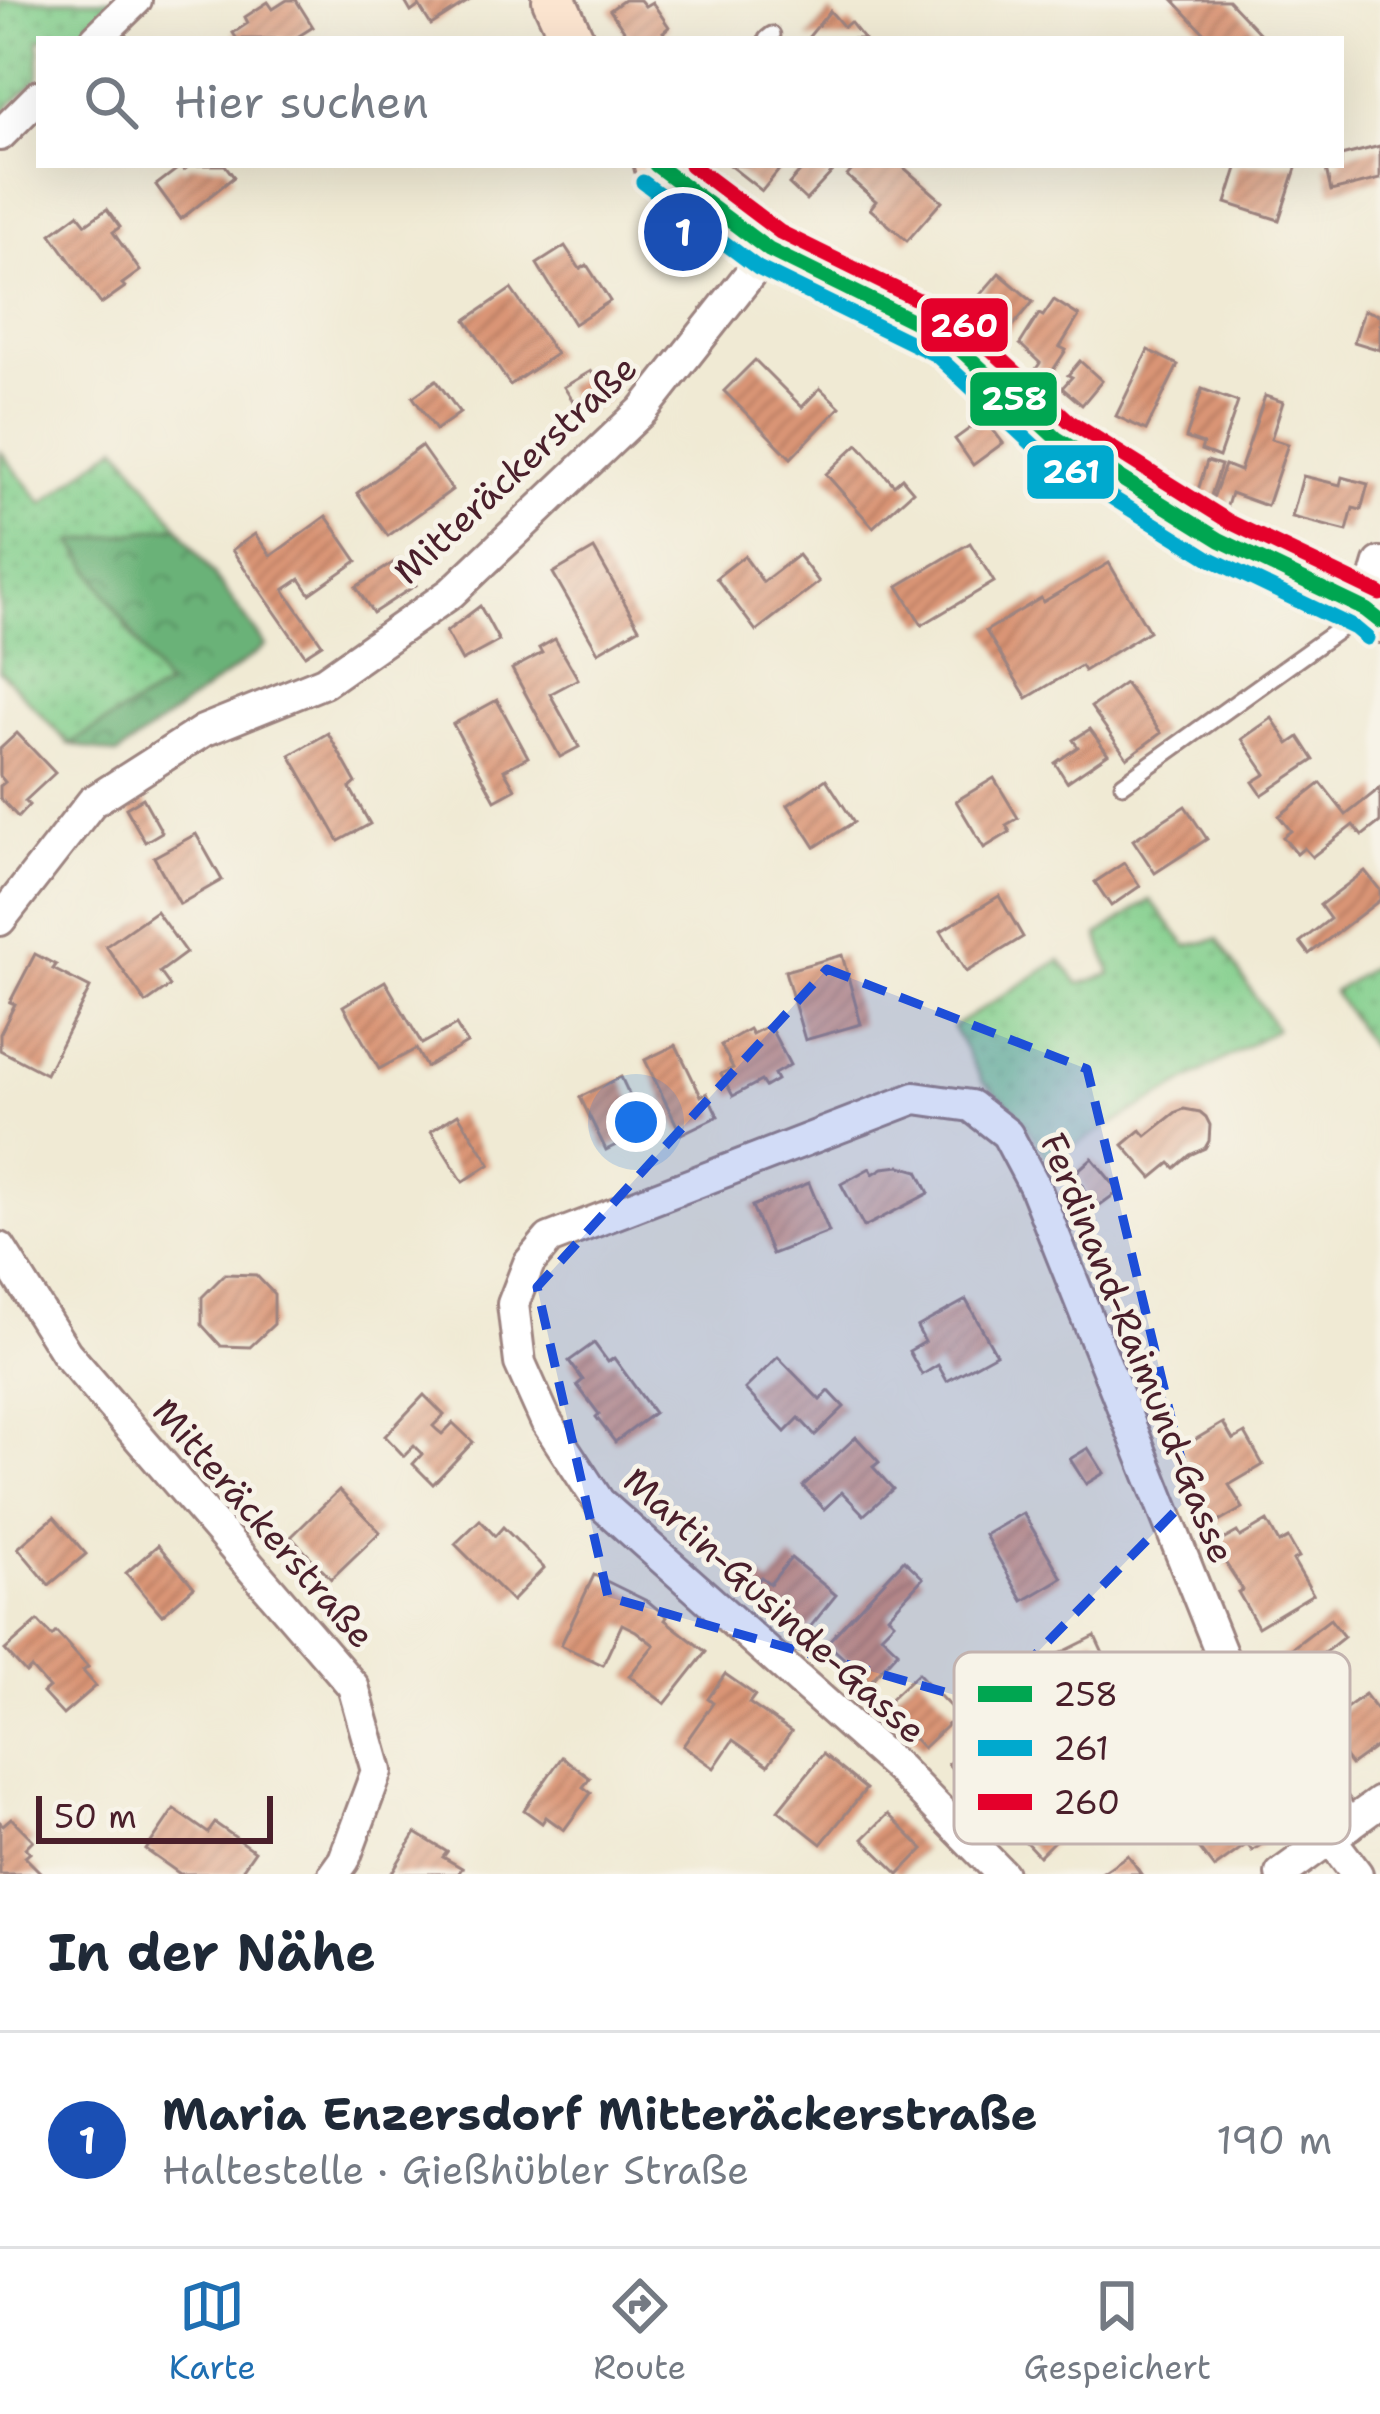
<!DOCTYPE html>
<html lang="de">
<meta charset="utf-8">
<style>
:root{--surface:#fff;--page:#f2f2f3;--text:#1f2937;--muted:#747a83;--line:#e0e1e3;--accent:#1f6fb2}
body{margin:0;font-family:"Shantell Sans",sans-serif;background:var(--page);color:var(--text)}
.scale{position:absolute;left:36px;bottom:30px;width:237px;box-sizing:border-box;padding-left:12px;border:6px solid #4a1f2b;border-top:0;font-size:33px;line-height:42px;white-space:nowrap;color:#4a1f2b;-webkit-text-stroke:9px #f7f3e8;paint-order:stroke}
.you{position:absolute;left:636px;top:1122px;width:42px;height:42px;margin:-30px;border:9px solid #fff;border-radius:50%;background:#1a73e8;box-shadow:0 0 0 18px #1a73e833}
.badge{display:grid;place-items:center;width:78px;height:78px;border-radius:50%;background:var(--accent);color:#fff;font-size:39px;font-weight:700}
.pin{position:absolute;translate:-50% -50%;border:6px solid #fff;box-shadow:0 3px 12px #0006}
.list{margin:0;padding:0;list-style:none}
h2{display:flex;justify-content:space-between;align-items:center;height:156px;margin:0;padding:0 48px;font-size:51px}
h2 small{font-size:39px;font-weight:400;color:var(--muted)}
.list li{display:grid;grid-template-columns:78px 1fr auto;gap:36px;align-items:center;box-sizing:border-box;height:216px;padding:0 48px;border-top:3px solid var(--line)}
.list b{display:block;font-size:45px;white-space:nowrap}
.list p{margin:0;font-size:39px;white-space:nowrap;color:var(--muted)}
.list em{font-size:39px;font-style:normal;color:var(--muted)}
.icon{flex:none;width:66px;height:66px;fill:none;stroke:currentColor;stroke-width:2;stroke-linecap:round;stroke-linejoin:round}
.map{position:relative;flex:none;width:1380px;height:1874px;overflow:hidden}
.search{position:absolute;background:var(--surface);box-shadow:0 12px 48px #0002;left:36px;right:36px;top:36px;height:132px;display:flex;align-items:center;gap:30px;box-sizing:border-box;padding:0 42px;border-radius:0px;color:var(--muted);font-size:45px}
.sheet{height:372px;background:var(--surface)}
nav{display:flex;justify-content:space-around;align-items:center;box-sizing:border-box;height:168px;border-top:3px solid var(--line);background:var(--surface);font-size:33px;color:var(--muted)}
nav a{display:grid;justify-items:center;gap:6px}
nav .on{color:var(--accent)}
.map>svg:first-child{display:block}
</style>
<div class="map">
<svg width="1380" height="1874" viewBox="0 0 1380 1874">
<defs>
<pattern id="green-dots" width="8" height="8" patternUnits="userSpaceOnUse" patternTransform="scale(3)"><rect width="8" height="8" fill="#83cf8d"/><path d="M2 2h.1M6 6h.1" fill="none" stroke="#73b17a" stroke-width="1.8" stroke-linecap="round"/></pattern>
<pattern id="forest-crowns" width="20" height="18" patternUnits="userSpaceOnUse" patternTransform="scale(3)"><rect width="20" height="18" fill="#6ab278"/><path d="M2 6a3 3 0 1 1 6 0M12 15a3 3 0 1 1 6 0" fill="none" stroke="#599063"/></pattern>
<pattern id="building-hatch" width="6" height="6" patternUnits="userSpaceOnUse" patternTransform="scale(3)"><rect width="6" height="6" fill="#da9576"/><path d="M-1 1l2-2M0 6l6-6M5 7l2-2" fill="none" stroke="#b37961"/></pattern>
</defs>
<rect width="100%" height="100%" fill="#f7f3e8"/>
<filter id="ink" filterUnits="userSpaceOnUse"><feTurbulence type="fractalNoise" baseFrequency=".00833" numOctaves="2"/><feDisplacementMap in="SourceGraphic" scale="24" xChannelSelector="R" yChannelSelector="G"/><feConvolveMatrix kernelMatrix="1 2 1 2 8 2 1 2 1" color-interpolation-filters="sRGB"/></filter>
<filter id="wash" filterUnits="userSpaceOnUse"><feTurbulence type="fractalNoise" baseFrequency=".004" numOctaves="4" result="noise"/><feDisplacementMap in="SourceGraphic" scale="48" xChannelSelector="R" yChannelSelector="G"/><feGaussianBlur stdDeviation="2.7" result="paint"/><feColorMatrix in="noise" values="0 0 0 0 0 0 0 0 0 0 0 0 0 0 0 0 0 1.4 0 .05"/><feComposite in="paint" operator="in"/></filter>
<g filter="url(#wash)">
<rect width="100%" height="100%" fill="#f0ead4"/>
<g fill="url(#green-dots)" stroke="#66775c" stroke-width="3">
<path d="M0 0H119L78 39H39V77L0 115Z"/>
<path d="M118 445 178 526 73 543 166 687 69 744 0 671V451L43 504Z"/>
<path d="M1150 900 1187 946 1218 939 1276 1029 1049 1161 1015 1109 983 1082 953 1027 1060 960 1079 984 1111 974 1098 935Z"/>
<path d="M1380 961V1050L1375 1054 1334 992Z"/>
</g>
<path fill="url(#forest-crowns)" stroke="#5a6852" stroke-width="3" d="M178 526 266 646 117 755 69 744 166 687 73 542Z"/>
<g id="blocks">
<g fill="url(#building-hatch)">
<path d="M287 0H296L313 27 294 39H237L233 33 248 23 245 17 268 2 273 9Z"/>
<path d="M404 0H470L431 25 419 6 411 12Z"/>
<path d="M624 0H640L645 6 652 2 669 27 663 32 668 39H630L610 10Z"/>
<path d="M1173 0H1228L1265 39H1210Z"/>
<path d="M830 11 844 27 850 22 864 39H807Z"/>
<path d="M1380 146V179L1331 191 1325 165H1341V156Z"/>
<path d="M190 165H225L234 177 181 219 156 185 181 166 184 170Z"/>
<path d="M729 165H783L762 191Z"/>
<path d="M806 165H831L835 169 806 200 789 184Z"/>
<path d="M856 165H901L942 201 907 241 870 209 876 201 847 176Z"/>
<path d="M1238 165H1297L1279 220 1226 203Z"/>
<path d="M107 209 120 227 113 232 140 271 122 284 125 287 101 304 51 234 78 214 86 224Z"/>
<path d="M565 246 580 269 587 265 610 301 574 324 537 264Z"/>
<path d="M999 273 1033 302 1007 333 973 303Z"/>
<path d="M511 289 556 354 510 385 466 320Z"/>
<path d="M1054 300 1079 316 1060 347 1066 350 1046 381 1034 372 1040 363 1020 344 1039 314 1043 316Z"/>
<path d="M1364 310 1380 315V350L1354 342Z"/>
<path d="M1148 350 1178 365 1146 430 1116 416Z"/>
<path d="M755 360 802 407 820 388 840 407 791 458 724 391Z"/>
<path d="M1080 361 1102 381 1082 405 1062 388 1072 377 1068 375Z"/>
<path d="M591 371 608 399 582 415 564 387Z"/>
<path d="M436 380 460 413 436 430 413 397Z"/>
<path d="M1202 389 1238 402 1219 457 1201 450 1203 444 1186 438Z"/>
<path d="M1265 396 1283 402 1271 439 1288 444 1267 506 1231 493 1226 509 1211 504 1225 465 1240 471Z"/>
<path d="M984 418 1003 443 973 465 955 439Z"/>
<path d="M858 444 894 485 902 478 913 491 873 527 826 474Z"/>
<path d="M421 446 452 490 388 536 357 493Z"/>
<path d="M1207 461 1221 465 1209 502 1196 497Z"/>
<path d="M1303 476 1340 485 1342 477 1368 484 1361 510 1353 508 1347 531 1292 517Z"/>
<path d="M326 516 357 561 310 594 300 579 284 590 322 644 305 655 232 550 255 534 271 556Z"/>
<path d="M970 543 994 582 922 625 898 586Z"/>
<path d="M594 549 639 628 598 652 553 573Z"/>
<path d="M798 555 819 582 756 631 716 578 744 556 763 582Z"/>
<path d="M399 559 416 585 373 613 356 587Z"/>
<path d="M1109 563 1149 631 1084 671 1081 666 1027 698 986 631 1041 598 1043 602Z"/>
<path d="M480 606 499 641 462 661 446 632Z"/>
<path d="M555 639 578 679 550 694 579 747 560 757 512 669 542 653 539 648Z"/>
<path d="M1125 683 1161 733 1127 758 1091 707Z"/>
<path d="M497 700 528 757 504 770 515 789 495 800 453 724Z"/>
<path d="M1272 718 1289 744 1299 737 1314 760 1262 795 1253 782 1266 774 1242 739Z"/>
<path d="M1090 729 1108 754 1067 782 1055 763 1078 747 1073 740Z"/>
<path d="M17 733 55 773 25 801 29 805 18 817 0 798V786L5 782 0 776V749Z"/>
<path d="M328 733 356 783 350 788 370 824 339 841 290 755Z"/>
<path d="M994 778 1018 818 1006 825 1010 832 984 848 956 801Z"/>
<path d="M826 779 854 822 815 847 788 805Z"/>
<path d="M1321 783 1346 815 1380 788V822L1362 836 1353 825 1312 857 1304 848 1297 854 1283 837 1291 831 1279 816Z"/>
<path d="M143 798 162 832 145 842 126 808Z"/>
<path d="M1185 806 1207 839 1155 873 1133 840Z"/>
<path d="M196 834 222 880 180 904 154 857Z"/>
<path d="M1124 863 1140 886 1111 906 1095 882Z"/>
<path d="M1365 871 1380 890V900L1309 954 1300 942 1330 919 1320 905Z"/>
<path d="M999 896 1023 937 966 972 941 931Z"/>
<path d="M156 911 186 953 160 972 170 986 146 1003 106 946Z"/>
<path d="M35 954 56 965 53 969 90 988 46 1074 0 1050V1034L15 1004 10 1002Z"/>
<path d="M842 955 861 1024 805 1040 785 971Z"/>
<path d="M385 981 422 1044 456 1025 467 1043 426 1067 416 1049 379 1069 343 1006Z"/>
<path d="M769 1025 790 1065 774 1074 777 1080 765 1087 761 1081 733 1096 721 1074 733 1068 721 1045 749 1029 752 1034Z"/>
<path d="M676 1045 701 1096 707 1093 718 1116 681 1134 645 1060Z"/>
<path d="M621 1077 646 1130 606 1150 580 1097Z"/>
<path d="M1184 1109 1200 1112 1206 1117 1210 1125 1209 1141 1205 1148 1190 1155 1175 1168 1170 1163 1152 1178 1123 1145 1141 1130 1146 1136 1176 1112Z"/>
<path d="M458 1114 490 1164 463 1182 431 1131Z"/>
<path d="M1092 1158 1119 1191 1093 1210 1076 1172Z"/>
<path d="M900 1166 918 1171 929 1193 864 1227 841 1184 870 1168 873 1174 883 1168Z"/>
<path d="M809 1183 829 1232 772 1254 752 1206Z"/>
<path d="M225 1274 256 1275 274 1294V1324L250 1347 221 1346 202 1325V1297Z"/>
<path d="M966 1300 996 1354 947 1381 938 1365 922 1375 909 1351 925 1342 917 1327Z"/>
<path d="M594 1343 608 1362 614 1358 654 1413 615 1442 596 1417 599 1414 577 1385 583 1380 569 1361Z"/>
<path d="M778 1357 820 1400 829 1391 844 1407 815 1435 799 1418 785 1432 745 1389Z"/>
<path d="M424 1395 444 1415 433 1426 437 1430 442 1434 453 1423 473 1442 433 1484 413 1464 422 1454 414 1446 404 1456 385 1436Z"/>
<path d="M1223 1423 1233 1440 1245 1433 1263 1465 1229 1485 1243 1508 1215 1524 1203 1503 1210 1499 1181 1448Z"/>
<path d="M856 1437 879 1462 873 1467 893 1489 864 1515 842 1492 824 1509 803 1486Z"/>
<path d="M1088 1448 1104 1473 1086 1484 1070 1459Z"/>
<path d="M339 1490 380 1532 331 1579 291 1537Z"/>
<path d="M1023 1513 1062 1578 1023 1601 985 1535Z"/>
<path d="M54 1517 86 1554 49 1585 18 1548Z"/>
<path d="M480 1520 495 1536 503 1527 544 1568 512 1601 455 1544Z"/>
<path d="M1267 1521 1279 1543 1288 1538 1299 1557 1293 1560 1313 1594 1258 1627 1238 1592 1243 1590 1214 1545 1237 1532 1240 1537Z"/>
<path d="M158 1545 194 1587 162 1615 126 1573Z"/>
<path d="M791 1558 836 1595 807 1631 753 1587 761 1577 770 1584Z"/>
<path d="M904 1560 923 1578 888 1616 894 1622 881 1635 898 1651 870 1682 827 1643Z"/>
<path d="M594 1575 649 1602 667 1617 665 1620 706 1652 665 1704 629 1676 654 1645 636 1631 622 1624 603 1665 561 1645Z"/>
<path d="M1330 1619 1344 1637 1320 1656 1333 1674 1303 1697 1275 1661Z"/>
<path d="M38 1621 52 1636 56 1632 88 1667 83 1671 96 1686 63 1715 43 1693 49 1688 31 1668 26 1673 5 1650Z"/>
<path d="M1095 1636 1106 1660 1115 1656 1135 1697 1086 1720 1055 1656Z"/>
<path d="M918 1673 958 1715 923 1748 883 1706Z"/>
<path d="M725 1674 755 1695 749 1703 791 1732 768 1765 733 1740 714 1768 683 1746 713 1703 708 1699Z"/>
<path d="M1365 1694 1380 1714V1744L1351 1765 1322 1726Z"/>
<path d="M977 1737 999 1760 1012 1748 1029 1765 987 1806 948 1764Z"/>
<path d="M823 1754 866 1789 821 1844 778 1810Z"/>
<path d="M562 1757 590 1778 583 1787 591 1793 564 1830 546 1817 542 1823 524 1810Z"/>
<path d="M1260 1783 1290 1824 1252 1851 1247 1844 1214 1868 1185 1830 1218 1806 1222 1811Z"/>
<path d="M1048 1789 1061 1803 1051 1812 1066 1829 1039 1856 1010 1825Z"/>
<path d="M174 1809 208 1833 215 1823 255 1851 239 1874H180L146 1850Z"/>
<path d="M888 1814 923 1849 899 1874 863 1839Z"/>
<path d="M11 1818 33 1840 25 1848 30 1853 25 1857 42 1874H0V1822L3 1825Z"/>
<path d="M416 1833 447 1852 443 1857 462 1868 458 1874H391Z"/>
<path d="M1128 1855 1141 1874H1100Z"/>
</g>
</g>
</g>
<g filter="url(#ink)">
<use href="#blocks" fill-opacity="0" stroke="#9d8480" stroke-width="3"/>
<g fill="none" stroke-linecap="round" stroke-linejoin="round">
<defs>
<g id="service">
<path d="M767 39 772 35"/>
<path d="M1123 784 1359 615"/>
</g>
<g id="minor">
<path d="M96 39 136 0"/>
<path d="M0 135 39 96"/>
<path d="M1366 610 1380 563"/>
<path d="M0 920 92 802 203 731 324 682 451 593 643 410 769 250"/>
<path d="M0 1248 66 1353 353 1686 377 1771 344 1860 334 1874"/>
<path d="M1330 1838 1357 1874"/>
<path d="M1002 1874 899 1769 599 1502 546 1421 520 1363 513 1304 529 1263 549 1239 915 1098 971 1106 1007 1134 1034 1185 1223 1658 1349 1825"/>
<path d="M1281 1874 1380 1802"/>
</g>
<g id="secondary">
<path d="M554 0 572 39"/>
<path d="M656 165 769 250 948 338 1056 438 1220 540 1366 610 1380 621"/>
</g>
</defs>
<use href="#service" stroke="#9d8480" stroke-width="21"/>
<use href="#minor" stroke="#9d8480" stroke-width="36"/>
<use href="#secondary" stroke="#9d8480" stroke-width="48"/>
<use href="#service" stroke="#fff" stroke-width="15"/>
<use href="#minor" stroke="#fff" stroke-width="30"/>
<use href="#secondary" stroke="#fce5d0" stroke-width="42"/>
<defs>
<path id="bus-1" d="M656 165 769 250 948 338 1056 438 1220 540 1366 610 1380 621"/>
<path id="bus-2" d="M643 182 758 268 936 355 1045 456 1209 558 1355 628 1367 638"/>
<path id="bus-3" d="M691 165 780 232 959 320 1069 421 1230 522 1380 594"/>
</defs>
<use href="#bus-1" stroke="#f7f3e8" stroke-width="24"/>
<use href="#bus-2" stroke="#f7f3e8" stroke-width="24"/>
<use href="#bus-3" stroke="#f7f3e8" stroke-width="24"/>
<use href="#bus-1" stroke="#00a651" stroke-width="15"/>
<use href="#bus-2" stroke="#00a9ce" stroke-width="15"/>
<use href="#bus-3" stroke="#e4002b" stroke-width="15"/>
</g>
</g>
<path fill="#1d4ed8" fill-opacity="0.2" stroke="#1d4ed8" stroke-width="9" stroke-dasharray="24 15" stroke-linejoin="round" d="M827 969 1087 1069 1190 1496 987 1704 608 1597 537 1287Z"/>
<g text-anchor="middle" stroke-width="10" stroke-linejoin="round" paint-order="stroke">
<g font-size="36" fill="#4a1f2b" stroke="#f7f3e8">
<text transform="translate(515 469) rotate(-43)" y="13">Mitteräckerstraße</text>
<text transform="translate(1138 1348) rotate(68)" y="13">Ferdinand-Raimund-Gasse</text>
<text transform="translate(264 1523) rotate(49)" y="13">Mitteräckerstraße</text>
<text transform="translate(775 1605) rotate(42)" y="13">Martin-Gusinde-Gasse</text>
</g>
</g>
<rect x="954" y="1652" width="396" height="192" rx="18" fill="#f7f3e8" stroke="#c3b3af" stroke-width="3"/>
<rect x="978" y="1686" width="54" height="16" fill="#00a651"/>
<rect x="978" y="1740" width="54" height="16" fill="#00a9ce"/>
<rect x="978" y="1794" width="54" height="16" fill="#e4002b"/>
<g font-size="33" fill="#4a1f2b">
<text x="1053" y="1706">258</text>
<text x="1053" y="1760">261</text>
<text x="1053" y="1814">260</text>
</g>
<g stroke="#f7f3e8" stroke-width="4.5">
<rect x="919" y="296" width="91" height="58" rx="12" fill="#e4002b"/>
<rect x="968" y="370" width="91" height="58" rx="12" fill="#00a651"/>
<rect x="1025" y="443" width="91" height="58" rx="12" fill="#00a9ce"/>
</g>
<g font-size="33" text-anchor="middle" font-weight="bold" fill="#fff">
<text x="964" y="337">260</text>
<text x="1014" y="410">258</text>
<text x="1071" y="483">261</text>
</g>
</svg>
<div class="scale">50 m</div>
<div class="you"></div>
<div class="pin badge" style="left:683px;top:232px;background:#1a4fb4">1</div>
<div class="search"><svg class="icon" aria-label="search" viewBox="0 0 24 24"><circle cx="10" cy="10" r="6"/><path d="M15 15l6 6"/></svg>Hier suchen</div>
</div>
<section class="sheet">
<h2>In der Nähe<small></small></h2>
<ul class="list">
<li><span class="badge" style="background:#1a4fb4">1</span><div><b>Maria Enzersdorf Mitteräckerstraße</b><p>Haltestelle · Gießhübler Straße</p></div><em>190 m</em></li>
</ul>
</section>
<nav>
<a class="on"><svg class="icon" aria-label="map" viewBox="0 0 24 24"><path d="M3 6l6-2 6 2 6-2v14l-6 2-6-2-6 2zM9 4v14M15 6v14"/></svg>Karte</a>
<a><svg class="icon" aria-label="directions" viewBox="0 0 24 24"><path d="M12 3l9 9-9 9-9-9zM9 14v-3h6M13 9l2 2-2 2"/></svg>Route</a>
<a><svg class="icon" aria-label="saved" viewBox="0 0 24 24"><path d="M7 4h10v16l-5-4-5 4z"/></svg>Gespeichert</a>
</nav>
